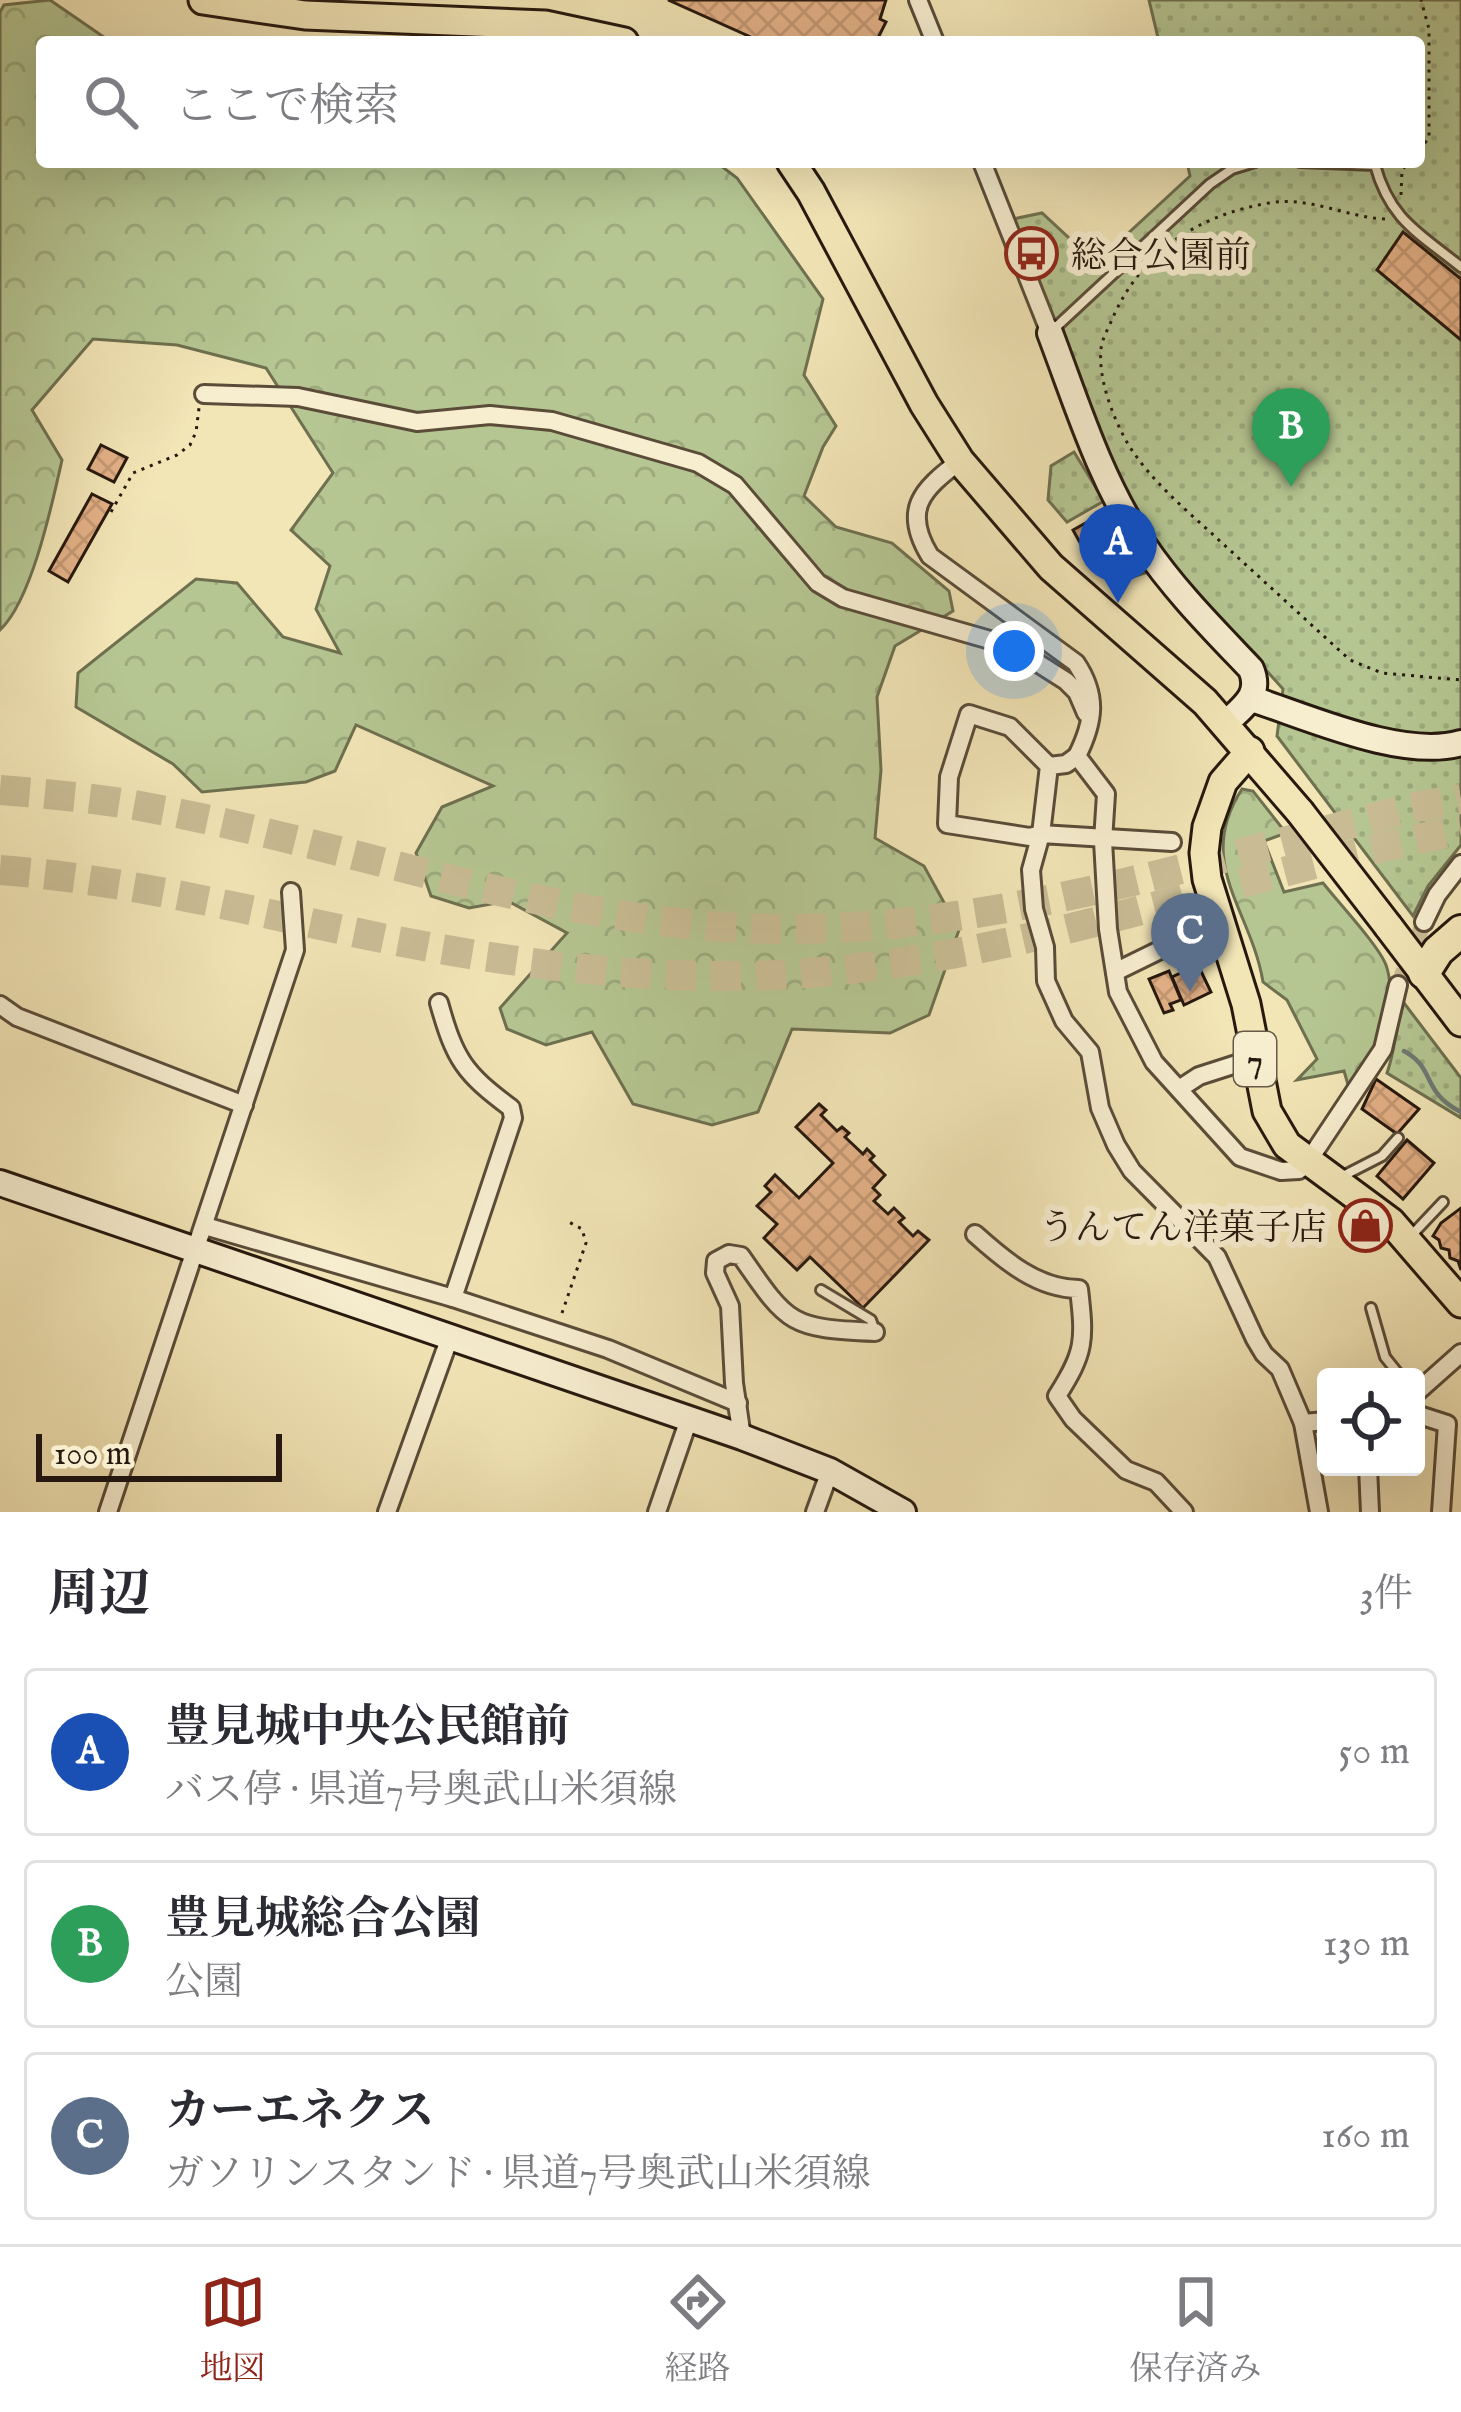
<!DOCTYPE html>
<html lang="ja">
<meta charset="utf-8">
<style>
:root{--surface:#fff;--page:#f2f2f3;--text:#2b2b33;--muted:#7c7c81;--line:#e1e1e2;--accent:#8f2418}
body{margin:0;font-family:"IM FELL English","Noto Serif JP",serif;background:var(--page);color:var(--text)}
.controls{position:absolute;right:36px;bottom:36px;display:grid;overflow:hidden;border-radius:12px;box-shadow:0 12px 48px #0002}
.controls button{width:108px;height:108px;display:grid;place-items:center;padding:0;border:0;border-bottom:3px solid var(--line);background:var(--surface);color:var(--text);font:60px sans-serif}
.scale{position:absolute;left:36px;bottom:30px;width:246px;box-sizing:border-box;padding-left:12px;border:6px solid #27190f;border-top:0;font-size:33px;line-height:42px;white-space:nowrap;color:#27190f;-webkit-text-stroke:9px #f7eed0;paint-order:stroke}
.you{position:absolute;left:1014px;top:651px;width:42px;height:42px;margin:-30px;border:9px solid #fff;border-radius:50%;background:#1a73e8;box-shadow:0 0 0 18px #1a73e833}
.badge{display:grid;place-items:center;width:78px;height:78px;border-radius:50%;background:var(--accent);color:#fff;font-size:39px;font-weight:700}
.pin{position:absolute;translate:-50% -99px;filter:drop-shadow(0 3px 6px #0008)}
.pin::after{content:'';position:absolute;top:63px;width:42px;height:36px;background:inherit;clip-path:polygon(0 0,100% 0,50% 100%)}
.list{margin:0;padding:0;list-style:none}
h2{display:flex;justify-content:space-between;align-items:center;height:156px;margin:0;padding:0 48px;font-size:51px}
h2 small{font-size:39px;font-weight:400;color:var(--muted)}
.list li{display:grid;grid-template-columns:78px 1fr auto;gap:36px;align-items:center;box-sizing:border-box;height:168px;margin:0 24px 24px;padding:0 24px;border:3px solid var(--line);border-radius:12px}
.list b{display:block;font-size:45px;white-space:nowrap}
.list p{margin:0;font-size:39px;white-space:nowrap;color:var(--muted)}
.list em{font-size:39px;font-style:normal;color:var(--muted)}
.icon{flex:none;width:66px;height:66px;fill:none;stroke:currentColor;stroke-width:2;stroke-linecap:round;stroke-linejoin:round}
.map{position:relative;flex:none;width:1461px;height:1512px;overflow:hidden}
.search{position:absolute;background:var(--surface);box-shadow:0 12px 48px #0002;left:36px;right:36px;top:36px;height:132px;display:flex;align-items:center;gap:30px;box-sizing:border-box;padding:0 42px;border-radius:12px;color:var(--muted);font-size:45px}
.sheet{height:732px;background:var(--surface)}
nav{display:flex;justify-content:space-around;align-items:center;box-sizing:border-box;height:168px;border-top:3px solid var(--line);background:var(--surface);font-size:33px;color:var(--muted)}
nav a{display:grid;justify-items:center;gap:6px}
nav .on{color:var(--accent)}
.map>svg:first-child{display:block}
</style>
<div class="map">
<svg width="1461" height="1512" viewBox="0 0 1461 1512">
<defs>
<pattern id="forest-crowns" width="20" height="18" patternUnits="userSpaceOnUse" patternTransform="scale(3)"><rect width="20" height="18" fill="#b5c692"/><path d="M2 6a3 3 0 1 1 6 0M12 15a3 3 0 1 1 6 0" fill="none" stroke="#9caa7d"/></pattern>
<pattern id="park-dots" width="8" height="8" patternUnits="userSpaceOnUse" patternTransform="scale(3)"><rect width="8" height="8" fill="#b5c692"/><path d="M2 2h.1M6 6h.1" fill="none" stroke="#9caa7d" stroke-width="1.8" stroke-linecap="round"/></pattern>
<pattern id="building-cross-hatch" width="8" height="8" patternUnits="userSpaceOnUse" patternTransform="scale(3)"><rect width="8" height="8" fill="#e4b187"/><path d="M0 0l8 8M0 8l8-8" fill="none" stroke="#c49873"/></pattern>
</defs>
<rect width="100%" height="100%" fill="#f2e5b6"/>
<filter id="stains"><feTurbulence type="fractalNoise" baseFrequency=".00167" numOctaves="4"/><feColorMatrix values="0 0 0 0 .2 0 0 0 0 .09 0 0 0 0 .02 0 0 0 .5 -.17"/></filter>
<radialGradient id="worn" r=".72"><stop offset=".6" stop-color="#630" stop-opacity="0"/><stop offset="1" stop-color="#630" stop-opacity=".3"/></radialGradient>
<g fill="url(#forest-crowns)" stroke="#6e7050" stroke-width="3">
<path d="M50 0 111 42H42V162H716L737 178 823 299 804 375 836 426 823 447 804 496 836 527 892 543 949 591 953 611 895 646 877 697 881 770 875 838 924 866 959 930 929 1015 890 1033 792 1029 758 1112 712 1125 633 1104 592 1032 546 1045 507 1029 500 1008 567 933 508 901 469 908 431 896 416 853 442 807 493 786 356 725 335 771 306 782 202 792 173 764 76 707 78 673 196 579 237 583 283 637 340 653 316 609 330 566 291 530 333 473 266 368 177 345 93 339 32 410 62 460C52 504 32 600 0 630V12L4 5Z"/>
<path d="M1242 789 1253 791 1286 833 1264 841 1284 892 1323 883C1338 902 1379 946 1386 965 1401 1008 1371 1055 1349 1088L1344 1071 1297 1080 1317 1059 1287 1000 1263 982C1251 909 1194 863 1242 789Z"/>
</g>
<g fill="url(#park-dots)" stroke="#6e7050" stroke-width="3">
<path d="M1149 0H1461V845L1428 886 1413 916 1277 736 1283 689 1147 537 1097 436 1013 219 1042 213 1096 263 1190 176 1187 162H1419V42H1159Z"/>
<path d="M1074 452 1104 501 1067 522 1048 500 1051 466Z"/>
<path d="M1123 536 1148 572 1126 579 1088 552Z"/>
<path d="M1404 1003 1461 1078V1118L1387 1073C1396 1048 1395 1026 1404 1003Z"/>
</g>
<g fill="none" stroke-linecap="round" stroke-linejoin="round">
<path stroke="#6f7b74" stroke-width="4.5" d="M1404 1051C1437 1069 1420 1091 1461 1112"/>
</g>
<g fill="url(#building-cross-hatch)" stroke="#27190f" stroke-width="3">
<path d="M668 0H886L880 19 886 22 876 42H762Z"/>
<path d="M1403 232 1461 279V340L1377 270Z"/>
<path d="M101 445 127 458 114 482 88 469Z"/>
<path d="M92 494 112 504 68 582 49 571Z"/>
<path d="M1109 510 1120 529 1083 548 1073 530Z"/>
<path d="M1198 965 1211 992 1184 1005 1172 977Z"/>
<path d="M1169 971 1181 1000 1170 1004 1173 1010 1164 1013 1149 979Z"/>
<path d="M1376 1079 1419 1109 1397 1134 1362 1109Z"/>
<path d="M819 1104 826 1110 821 1115 837 1131 842 1127 849 1133 845 1137 863 1154 867 1149 874 1156 870 1160 885 1175 873 1188 880 1195 874 1201 888 1214 894 1208 904 1218 899 1222 913 1236 918 1231 929 1240 863 1308 810 1257 797 1270 764 1238 777 1224 757 1206 771 1192 765 1186 775 1175 799 1198 833 1163 796 1127Z"/>
<path d="M1407 1140 1434 1163 1403 1199 1377 1176Z"/>
<path d="M1461 1208V1270L1458 1261 1450 1258 1449 1250 1441 1248 1439 1240 1433 1236 1441 1223Z"/>
<path d="M1356 1211 1383 1236 1370 1250 1344 1225Z"/>
</g>
<g fill="none" stroke-linecap="round" stroke-linejoin="round">
<path stroke="#c9bc95" stroke-width="16" stroke-dasharray="16 8" stroke-linecap="butt" d="M1398 985 1424 922"/>
<g stroke="#c9bc95" stroke-width="30" stroke-dasharray="30 15" stroke-linecap="butt">
<path d="M0 790C48 794 97 798 145 807 345 843 536 918 742 928 970 939 1193 864 1411 808L1461 799"/>
<path d="M0 870C133 880 262 914 392 940 504 962 620 977 734 976 985 975 1218 878 1461 830"/>
</g>
<defs>
<g id="lane">
<path d="M1300 162 1375 165C1390 220 1419 233 1461 267"/>
<path d="M1055 328 1210 184 1232 169 1255 162"/>
<path d="M1341 1177 1382 1156 1398 1138"/>
<path d="M1409 1238 1443 1202"/>
<path d="M821 1290 871 1320 875 1331"/>
<path d="M1371 1308 1385 1357 1401 1377"/>
</g>
<g id="street">
<path d="M918 0 935 42"/>
<path d="M982 162 1050 333"/>
<path d="M204 394 298 397 417 422 490 415 552 421 698 463 735 485 818 583 843 598 1011 646 1066 681 1077 692 1086 713"/>
<path d="M960 461C921 490 902 510 930 556L1076 663C1098 696 1094 722 1077 756L1106 794 1103 841 1108 929 1118 992 1154 1062 1240 1157 1281 1171 1299 1170 1307 1163 1383 1049 1398 985"/>
<path d="M1049 766 1041 834 1030 837 947 824 949 777 969 714 1010 727 1049 766 1066 764 1077 756"/>
<path d="M1172 842 1041 834 1031 870 1034 909 1045 947 1046 981 1064 1021 1090 1052 1100 1108 1116 1145 1132 1171 1217 1257 1255 1339 1264 1354 1280 1369 1303 1423 1319 1512"/>
<path d="M1424 922 1437 895 1461 864"/>
<path d="M1115 972 1166 947 1175 927 1219 918"/>
<path d="M439 1003C455 1060 464 1073 511 1108L513 1118 453 1298"/>
<path d="M0 1005 17 1017 244 1105"/>
<path d="M1179 1089 1199 1076 1255 1058"/>
<path d="M205 1226 453 1298 608 1349 738 1403"/>
<path d="M975 1234C1005 1261 1038 1289 1079 1289 1085 1341 1085 1352 1057 1396L1073 1419 1126 1470 1156 1482 1184 1512"/>
<path d="M1416 1393 1461 1353"/>
<path d="M1416 1414 1447 1424 1441 1512"/>
<path d="M1303 1423 1326 1421"/>
<path d="M742 1437 734 1383 730 1306 715 1273 716 1261 729 1254 741 1256C789 1326 791 1328 875 1332"/>
<path d="M1368 1467 1370 1512"/>
<path d="M108 1512 295 950 291 892"/>
<path d="M387 1512 450 1337"/>
<path d="M657 1512 689 1419"/>
<path d="M815 1512 830 1471"/>
</g>
<g id="secondary">
<path d="M1050 333C1077 404 1100 480 1143 544 1174 590 1213 629 1251 669 1262 695 1243 707 1226 723"/>
<path d="M1252 699C1308 717 1403 760 1461 743"/>
<path d="M0 1183 742 1437 830 1471 903 1512"/>
</g>
<g id="primary">
<path d="M203 0 305 15 545 25 624 42"/>
<path d="M791 162 811 192 924 404 960 461 1051 567 1205 702 1300 812"/>
<path d="M1250 751 1223 782 1207 827 1204 853 1207 879 1246 1004 1267 1111 1287 1145 1391 1222 1461 1303"/>
<path d="M1388 926 1461 1022"/>
</g>
<path id="highway" d="M1424 973 1438 951 1461 931"/>
</defs>
<use href="#lane" stroke="#5a4c39" stroke-width="14"/>
<use href="#street" stroke="#5a4c39" stroke-width="22"/>
<use href="#secondary" stroke="#27190f" stroke-width="30"/>
<use href="#primary" stroke="#27190f" stroke-width="33"/>
<use href="#highway" stroke="#27190f" stroke-width="36"/>
<g stroke="#27190f" stroke-width="3" stroke-dasharray="3 6" stroke-linecap="butt">
<path d="M1419 150 1429 138V29L1421 0"/>
<path d="M1401 195 1402 170 1409 162"/>
<path d="M1385 219C1345 217 1310 196 1269 203 1199 215 1144 250 1114 315 1110 325 1102 338 1101 349 1098 379 1113 418 1128 444 1152 483 1189 512 1222 543 1265 582 1307 621 1350 660L1382 673 1461 680"/>
<path d="M111 512 133 473 177 455 190 445 196 432 199 408"/>
<path d="M562 1313 586 1243 582 1229 567 1221"/>
</g>
<use href="#lane" stroke="#f7eed0" stroke-width="8"/>
<use href="#street" stroke="#f7eed0" stroke-width="16"/>
<use href="#secondary" stroke="#f7eed0" stroke-width="24"/>
<use href="#primary" stroke="#f2e5b6" stroke-width="27"/>
<use href="#highway" stroke="#f2e5b6" stroke-width="30"/>
<defs>
<path id="primary-bridge" d="M1300 812 1388 926"/>
</defs>
<use href="#primary-bridge" stroke="#27190f" stroke-width="33" stroke-linecap="butt"/>
<use href="#primary-bridge" stroke="#f2e5b6" stroke-width="27"/>
</g>
<defs>
<symbol id="bus-ring" viewBox="-11 -11 22 22"><circle r="9.5" fill="#f7eed0" stroke="#8f2418" stroke-width="1.5"/><path d="M-5-6H5V4H4V6H2V4H-2V6H-4V4H-5ZM-3.5-4V0h7V-4ZM-3.5 1.2v1.5H-2V1.2ZM2 1.2v1.5H3.5V1.2Z" fill="#8f2418"/></symbol>
<symbol id="shop-ring" viewBox="-11 -11 22 22"><circle r="9.5" fill="#f7eed0" stroke="#8f2418" stroke-width="1.5"/><path d="M-5-2.5h2.3a2.7 3.5 0 0 1 5.4 0H5L5.5 6h-11ZM-1.5-2.5h3a1.5 2.3 0 0 0-3 0Z" fill="#8f2418"/></symbol>
</defs>
<g fill-rule="evenodd">
<use href="#bus-ring" x="1002" y="224" width="59" height="59"/>
<use href="#shop-ring" x="1336" y="1196" width="59" height="59"/>
</g>
<g text-anchor="middle" stroke-width="12" stroke-linejoin="round" paint-order="stroke">
<rect fill="#f7eed0" stroke="#655949" stroke-width="3" x="1234" y="1032" width="42" height="54" rx="9"/>
<g font-size="33" font-weight="bold" fill="#27190f">
<text x="1255" y="1071">7</text>
</g>
<g font-size="36" fill="#27190f" stroke="#f7eed0" text-anchor="start">
<text x="1071" y="267">総合公園前</text>
<text x="1327" y="1239" text-anchor="end">うんてん洋菓子店</text>
</g>
</g>
<rect width="100%" height="100%" filter="url(#stains)"/>
<rect width="100%" height="100%" fill="url(#worn)"/>
</svg>
<div class="controls">
<button><svg class="icon" aria-label="locate" viewBox="0 0 24 24"><circle cx="12" cy="12" r="6"/><path d="M12 2v4M12 18v4M2 12h4M18 12h4"/></svg></button>
</div>
<div class="scale">100 m</div>
<div class="you"></div>
<div class="pin badge" style="left:1118px;top:603px;background:#1a4fb4">A</div>
<div class="pin badge" style="left:1291px;top:487px;background:#2e9e5b">B</div>
<div class="pin badge" style="left:1190px;top:992px;background:#5c6f8a">C</div>
<div class="search"><svg class="icon" aria-label="search" viewBox="0 0 24 24"><circle cx="10" cy="10" r="6"/><path d="M15 15l6 6"/></svg>ここで検索</div>
</div>
<section class="sheet">
<h2>周辺<small>3件</small></h2>
<ul class="list">
<li><span class="badge" style="background:#1a4fb4">A</span><div><b>豊見城中央公民館前</b><p>バス停 · 県道7号奥武山米須線</p></div><em>50 m</em></li>
<li><span class="badge" style="background:#2e9e5b">B</span><div><b>豊見城総合公園</b><p>公園</p></div><em>130 m</em></li>
<li><span class="badge" style="background:#5c6f8a">C</span><div><b>カーエネクス</b><p>ガソリンスタンド · 県道7号奥武山米須線</p></div><em>160 m</em></li>
</ul>
</section>
<nav>
<a class="on"><svg class="icon" aria-label="map" viewBox="0 0 24 24"><path d="M3 6l6-2 6 2 6-2v14l-6 2-6-2-6 2zM9 4v14M15 6v14"/></svg>地図</a>
<a><svg class="icon" aria-label="directions" viewBox="0 0 24 24"><path d="M12 3l9 9-9 9-9-9zM9 14v-3h6M13 9l2 2-2 2"/></svg>経路</a>
<a><svg class="icon" aria-label="saved" viewBox="0 0 24 24"><path d="M7 4h10v16l-5-4-5 4z"/></svg>保存済み</a>
</nav>
